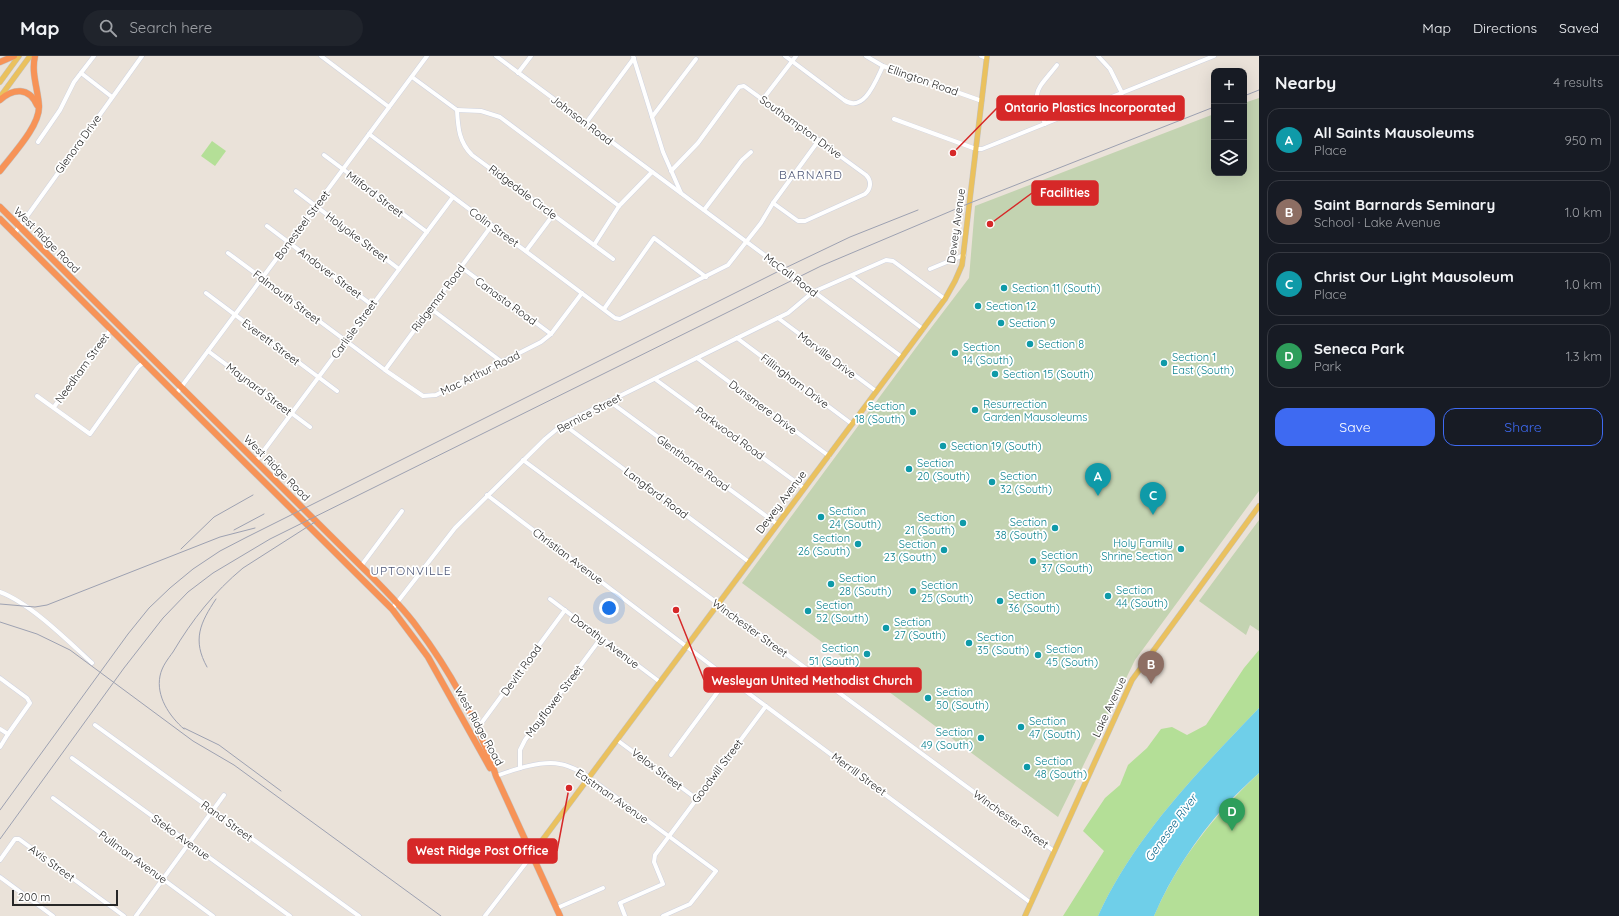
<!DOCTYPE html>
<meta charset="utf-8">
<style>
:root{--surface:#171b24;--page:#20242c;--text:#f1f3f6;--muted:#9ea1a6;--line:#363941;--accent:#3e6af2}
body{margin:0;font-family:Quicksand,sans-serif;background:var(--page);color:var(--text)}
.controls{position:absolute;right:12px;top:12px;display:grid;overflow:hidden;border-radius:8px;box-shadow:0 4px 16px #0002}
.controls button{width:36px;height:36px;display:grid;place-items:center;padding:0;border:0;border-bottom:1px solid var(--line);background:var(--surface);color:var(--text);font:20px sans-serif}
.scale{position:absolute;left:12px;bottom:10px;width:106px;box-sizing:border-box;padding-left:4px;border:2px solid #272727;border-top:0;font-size:11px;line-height:14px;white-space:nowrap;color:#272727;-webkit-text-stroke:3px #fff;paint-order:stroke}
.you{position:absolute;left:609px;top:552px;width:14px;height:14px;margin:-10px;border:3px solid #fff;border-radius:50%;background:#1a73e8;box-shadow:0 0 0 6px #1a73e833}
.badge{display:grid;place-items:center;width:26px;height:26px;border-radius:50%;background:var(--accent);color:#fff;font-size:13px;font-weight:700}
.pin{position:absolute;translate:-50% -33px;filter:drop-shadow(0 1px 2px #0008)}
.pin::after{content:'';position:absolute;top:21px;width:14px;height:12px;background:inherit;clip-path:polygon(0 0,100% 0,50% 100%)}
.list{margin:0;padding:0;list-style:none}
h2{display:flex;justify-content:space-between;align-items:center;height:52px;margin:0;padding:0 16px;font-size:17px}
h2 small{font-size:13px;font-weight:400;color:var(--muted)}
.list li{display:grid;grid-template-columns:26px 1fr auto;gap:12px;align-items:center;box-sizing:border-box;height:64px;margin:0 8px 8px;padding:0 8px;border:1px solid var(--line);border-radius:12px}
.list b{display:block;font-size:15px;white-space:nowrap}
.list p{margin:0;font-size:13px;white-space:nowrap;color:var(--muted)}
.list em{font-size:13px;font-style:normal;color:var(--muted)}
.actions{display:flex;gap:8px;padding:12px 16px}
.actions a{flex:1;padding:9px 0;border:1px solid var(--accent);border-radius:12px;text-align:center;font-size:14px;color:var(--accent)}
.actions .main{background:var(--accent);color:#fff}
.icon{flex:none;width:22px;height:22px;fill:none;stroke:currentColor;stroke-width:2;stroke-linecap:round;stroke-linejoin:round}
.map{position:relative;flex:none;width:1259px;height:860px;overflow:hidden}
header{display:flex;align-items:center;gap:24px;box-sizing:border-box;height:56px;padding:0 20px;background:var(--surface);border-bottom:1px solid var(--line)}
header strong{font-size:19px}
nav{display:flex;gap:22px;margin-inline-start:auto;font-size:14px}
.search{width:280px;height:36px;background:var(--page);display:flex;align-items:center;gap:10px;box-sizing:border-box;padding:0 14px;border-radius:22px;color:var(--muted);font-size:15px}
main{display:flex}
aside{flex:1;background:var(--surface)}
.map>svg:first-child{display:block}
</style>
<header>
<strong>Map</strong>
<div class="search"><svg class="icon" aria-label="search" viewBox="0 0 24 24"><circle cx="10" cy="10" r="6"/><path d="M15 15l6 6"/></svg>Search here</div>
<nav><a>Map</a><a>Directions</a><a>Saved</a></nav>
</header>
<main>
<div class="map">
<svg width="1259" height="860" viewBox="0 0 1259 860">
<rect width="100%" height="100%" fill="#eae2d9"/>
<g fill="#b4df97">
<path d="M212 85 226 95 215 110 201 100Z"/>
<path d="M1259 594V652C1199 715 1135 779 1098 860H1063L1104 795 1083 775 1105 742 1120 729 1128 709 1147 692 1161 673 1172 671 1187 679 1206 669 1244 612Z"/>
<path d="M1259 717V860H1154C1179 802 1214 760 1259 717Z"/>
</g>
<g fill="#c3d3b1">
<path d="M1259 42V435L1135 604 1058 761 742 527 918 289 969 222 975 150 1214 58V117H1244V47Z"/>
<path d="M1259 464V575L1250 569 1246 579 1199 545Z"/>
</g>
<path fill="#6fcfe9" d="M1259 652V717C1247 728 1235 739 1224 751 1195 784 1171 820 1154 860H1098C1135 779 1199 715 1259 652Z"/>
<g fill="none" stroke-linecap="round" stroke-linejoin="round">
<defs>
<g id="minor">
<path d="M321 0 389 51"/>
<path d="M496 0 902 301"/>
<path d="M633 0 663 96 681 137"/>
<path d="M785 0 844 44C864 58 876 24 883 10"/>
<path d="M866 0 883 10 982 45"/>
<path d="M981 0 986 2"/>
<path d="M1098 0 1110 13 1122 37"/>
<path d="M81 17 112 41"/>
<path d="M518 17 531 0"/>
<path d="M412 21 457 54C458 72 459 86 472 99L613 203"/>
<path d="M763 43 796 0"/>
<path d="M457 54 481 55 500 61 619 150"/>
<path d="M652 61 696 3"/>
<path d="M894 63 976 93H982L1214 0"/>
<path d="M586 67 634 2"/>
<path d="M1045 68C1031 33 1035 37 1057 9"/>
<path d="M369 78 615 262 620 263 728 209 761 167 773 147 819 84"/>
<path d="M38 86 60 54 74 26 94 0"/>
<path d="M324 99 427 176"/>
<path d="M671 115 698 87 739 31 744 30 866 119C872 125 871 133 865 138L805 165H798L773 147"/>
<path d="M296 135 399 213"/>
<path d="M704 154 742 104 751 96"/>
<path d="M267 170 372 249"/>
<path d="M15 177 142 0"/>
<path d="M594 189 619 150 652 116"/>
<path d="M526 195 553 159"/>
<path d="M228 197 385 314 423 340 436 339 541 286 551 278 582 237"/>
<path d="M461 211 551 278"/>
<path d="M930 213 964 199"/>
<path d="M852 220 923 273"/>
<path d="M206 237 337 335"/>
<path d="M430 252 502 306"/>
<path d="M604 253 654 182 706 221"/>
<path d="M778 262 876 335"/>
<path d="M737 282 852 368"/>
<path d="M208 295 310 371"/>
<path d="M697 302 829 400"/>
<path d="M385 314 492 169"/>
<path d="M655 323 804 432"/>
<path d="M176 338 427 0"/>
<path d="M37 340 90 378 138 311 144 306"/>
<path d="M609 345 777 468"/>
<path d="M54 351 111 273"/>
<path d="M563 368 749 506"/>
<path d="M523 404 1054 795"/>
<path d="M256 405 453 141"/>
<path d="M487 439 728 622 1031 847"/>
<path d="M361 510 402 455"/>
<path d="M0 536C30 547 68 585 92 607"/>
<path d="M550 543 660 626"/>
<path d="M392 553 455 472 545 383 563 368 788 257 813 236 886 204 893 205 945 243"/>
<path d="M0 622 27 642 30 647 8 678 0 673"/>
<path d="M95 669 359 860"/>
<path d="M477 673 565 554"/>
<path d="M617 684 697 743"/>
<path d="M0 691 8 678"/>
<path d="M671 699 728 622"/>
<path d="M72 702 290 860"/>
<path d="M520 712V694L525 684 601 582"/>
<path d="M496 720C513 714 541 704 560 708 568 709 575 713 583 717L716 815 690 848 663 860"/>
<path d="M53 742 213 860"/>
<path d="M0 804 15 783H19L124 860"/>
<path d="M0 821 53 860"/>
<path d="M557 852 603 832"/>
<path d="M136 860 224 739"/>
<path d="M485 860 532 799"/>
<path d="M625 860 620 847 663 828 654 806 655 799 766 650"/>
</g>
<g id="major">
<path d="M0 26 19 0"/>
<path d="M0 41 30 0"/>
<path d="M532 798 902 301 945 243 955 225 962 209 987 0"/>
<path d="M1025 860 1132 624 1259 450"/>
</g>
<g id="highway">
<path d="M0 6 14 0"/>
<path d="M0 44C13 32 29 31 37 49"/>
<path d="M0 115C12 99 40 70 39 50 38 33 31 17 35 0"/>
<path d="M0 151 361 510C381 530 401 549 417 571 450 615 479 668 496 720L560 860"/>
<path d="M0 163 392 553 428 601 490 712"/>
</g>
</defs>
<use href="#minor" stroke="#cfd3e0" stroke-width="5"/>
<use href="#major" stroke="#c3c3c3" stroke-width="6"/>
<use href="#highway" stroke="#c3c3c3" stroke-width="7"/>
<use href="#minor" stroke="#fff" stroke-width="4"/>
<use href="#major" stroke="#eac15e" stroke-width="5"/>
<use href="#highway" stroke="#f79357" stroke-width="6"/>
<g stroke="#9da1b1" stroke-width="1">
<path d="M1244 40 1259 34"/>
<path d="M234 474 264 458"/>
<path d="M181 493 214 461 253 439"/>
<path d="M0 548 35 551 47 549 220 481 255 472"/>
<path d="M0 566 37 578 70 594 193 685 234 709 441 860"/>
<path d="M207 611C192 584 200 567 216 543"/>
<path d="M184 672 219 689 281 735"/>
<path d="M184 673C169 660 156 640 160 620 162 610 168 603 173 596 192 564 214 536 243 512L315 466"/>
<path d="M0 754 128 578 149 552 170 532 193 513 220 495 247 481 783 213 850 181 918 154"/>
<path d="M0 783 124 612 163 562 188 536 213 517 270 483 821 210 970 147 1214 51"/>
</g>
</g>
<g fill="#0f9aa8" stroke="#fff" stroke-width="1.5">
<circle cx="1004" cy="232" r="4"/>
<circle cx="978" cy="250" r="4"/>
<circle cx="1001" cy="267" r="4"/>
<circle cx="1030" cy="288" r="4"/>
<circle cx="955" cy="297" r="4"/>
<circle cx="1164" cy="307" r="4"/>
<circle cx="995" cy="318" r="4"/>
<circle cx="975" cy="354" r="4"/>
<circle cx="913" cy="356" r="4"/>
<circle cx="943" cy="390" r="4"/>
<circle cx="909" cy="413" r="4"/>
<circle cx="992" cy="426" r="4"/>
<circle cx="821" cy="461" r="4"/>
<circle cx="963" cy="467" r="4"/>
<circle cx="1055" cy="472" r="4"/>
<circle cx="858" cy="488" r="4"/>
<circle cx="1181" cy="493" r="4"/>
<circle cx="944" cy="494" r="4"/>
<circle cx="1033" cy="505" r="4"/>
<circle cx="831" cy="528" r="4"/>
<circle cx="913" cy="535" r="4"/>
<circle cx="1108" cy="540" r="4"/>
<circle cx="1000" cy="545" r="4"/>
<circle cx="808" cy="555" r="4"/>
<circle cx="886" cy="572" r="4"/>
<circle cx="969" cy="587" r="4"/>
<circle cx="867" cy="598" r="4"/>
<circle cx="1038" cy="599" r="4"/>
<circle cx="928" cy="642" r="4"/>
<circle cx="1021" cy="671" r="4"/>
<circle cx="981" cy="682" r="4"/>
<circle cx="1027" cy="711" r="4"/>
</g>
<g text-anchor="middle" stroke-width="3.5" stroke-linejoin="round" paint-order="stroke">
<g font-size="11" fill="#272727" stroke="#fff">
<text transform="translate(923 24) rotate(19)" y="4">Ellington Road</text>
<text transform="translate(582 64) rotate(37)" y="4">Johnson Road</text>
<text transform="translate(801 71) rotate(36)" y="4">Southampton Drive</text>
<text transform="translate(78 88) rotate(-54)" y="4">Glenora Drive</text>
<text transform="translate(523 136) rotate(37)" y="4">Ridgedale Circle</text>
<text transform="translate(375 138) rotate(37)" y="4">Milford Street</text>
<text transform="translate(302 169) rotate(-53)" y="4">Bonesteel Street</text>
<text transform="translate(956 170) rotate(-82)" y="4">Dewey Avenue</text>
<text transform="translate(494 171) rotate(36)" y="4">Colin Street</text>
<text transform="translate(357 181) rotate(37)" y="4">Holyoke Street</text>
<text transform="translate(47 184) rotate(45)" y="4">West Ridge Road</text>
<text transform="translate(330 217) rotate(37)" y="4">Andover Street</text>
<text transform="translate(791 219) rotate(37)" y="4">McCall Road</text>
<text transform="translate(287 241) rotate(37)" y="4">Falmouth Street</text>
<text transform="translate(438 242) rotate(-53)" y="4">Ridgemar Road</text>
<text transform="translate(506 245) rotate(36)" y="4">Canasta Road</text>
<text transform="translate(354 273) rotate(-54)" y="4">Carlisle Street</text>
<text transform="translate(271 286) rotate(37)" y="4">Everett Street</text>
<text transform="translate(827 299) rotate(37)" y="4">Morville Drive</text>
<text transform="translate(82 312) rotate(-54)" y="4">Needham Street</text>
<text transform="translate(480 317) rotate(-26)" y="4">Mac Arthur Road</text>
<text transform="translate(795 325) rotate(37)" y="4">Fillingham Drive</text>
<text transform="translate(259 333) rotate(37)" y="4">Maynard Street</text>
<text transform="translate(763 351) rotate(37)" y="4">Dunsmere Drive</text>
<text transform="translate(589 357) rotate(-28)" y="4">Bernice Street</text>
<text transform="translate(730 377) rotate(36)" y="4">Parkwood Road</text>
<text transform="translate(693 407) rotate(36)" y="4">Glenthorne Road</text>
<text transform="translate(277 412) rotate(45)" y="4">West Ridge Road</text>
<text transform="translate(656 437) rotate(37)" y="4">Langford Road</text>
<text transform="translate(781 446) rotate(-53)" y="4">Dewey Avenue</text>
<text transform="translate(568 500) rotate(37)" y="4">Christian Avenue</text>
<text transform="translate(750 572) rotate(36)" y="4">Winchester Street</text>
<text transform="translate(605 585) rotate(37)" y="4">Dorothy Avenue</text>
<text transform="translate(521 614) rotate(-54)" y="4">Devitt Road</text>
<text transform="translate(554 645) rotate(-53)" y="4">Mayflower Street</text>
<text transform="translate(1109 651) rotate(-65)" y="4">Lake Avenue</text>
<text transform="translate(479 670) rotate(61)" y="4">West Ridge Road</text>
<text transform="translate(657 713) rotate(37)" y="4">Velox Street</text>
<text transform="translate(717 715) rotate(-53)" y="4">Goodwill Street</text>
<text transform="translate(859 718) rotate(36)" y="4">Merrill Street</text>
<text transform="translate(612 740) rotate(35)" y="4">Eastman Avenue</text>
<text transform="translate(1011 763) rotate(36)" y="4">Winchester Street</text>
<text transform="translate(227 765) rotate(36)" y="4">Rand Street</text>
<text transform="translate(181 781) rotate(36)" y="4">Steko Avenue</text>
<text transform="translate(133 801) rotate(36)" y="4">Pullman Avenue</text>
<text transform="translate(52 807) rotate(36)" y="4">Avis Street</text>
</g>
<g font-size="11" fill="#0d838f" stroke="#fff" text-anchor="start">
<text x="1012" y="236">Section 11 (South)</text>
<text x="986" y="254">Section 12</text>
<text x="1009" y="271">Section 9</text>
<text x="1038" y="292">Section 8</text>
<text x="963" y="295">Section<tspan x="963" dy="13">14 (South)</tspan></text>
<text x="1172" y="305">Section 1<tspan x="1172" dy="13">East (South)</tspan></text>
<text x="1003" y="322">Section 15 (South)</text>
<text x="983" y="352">Resurrection<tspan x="983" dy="13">Garden Mausoleums</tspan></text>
<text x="905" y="354" text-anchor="end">Section<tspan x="905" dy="13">18 (South)</tspan></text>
<text x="951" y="394">Section 19 (South)</text>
<text x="917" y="411">Section<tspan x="917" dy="13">20 (South)</tspan></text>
<text x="1000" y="424">Section<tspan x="1000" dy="13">32 (South)</tspan></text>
<text x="829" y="459">Section<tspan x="829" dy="13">24 (South)</tspan></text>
<text x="955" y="465" text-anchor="end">Section<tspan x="955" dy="13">21 (South)</tspan></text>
<text x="1047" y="470" text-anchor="end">Section<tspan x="1047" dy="13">38 (South)</tspan></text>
<text x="850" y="486" text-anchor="end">Section<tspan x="850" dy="13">26 (South)</tspan></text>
<text x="1173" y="491" text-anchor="end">Holy Family<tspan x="1173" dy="13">Shrine Section</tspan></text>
<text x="936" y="492" text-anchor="end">Section<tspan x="936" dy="13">23 (South)</tspan></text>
<text x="1041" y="503">Section<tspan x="1041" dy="13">37 (South)</tspan></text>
<text x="839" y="526">Section<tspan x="839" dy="13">28 (South)</tspan></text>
<text x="921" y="533">Section<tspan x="921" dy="13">25 (South)</tspan></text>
<text x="1116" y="538">Section<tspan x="1116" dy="13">44 (South)</tspan></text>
<text x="1008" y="543">Section<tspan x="1008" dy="13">36 (South)</tspan></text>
<text x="816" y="553">Section<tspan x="816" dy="13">52 (South)</tspan></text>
<text x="894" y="570">Section<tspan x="894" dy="13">27 (South)</tspan></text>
<text x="977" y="585">Section<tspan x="977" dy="13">35 (South)</tspan></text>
<text x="859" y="596" text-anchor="end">Section<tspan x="859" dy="13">51 (South)</tspan></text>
<text x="1046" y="597">Section<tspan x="1046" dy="13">45 (South)</tspan></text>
<text x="936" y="640">Section<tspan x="936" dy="13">50 (South)</tspan></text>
<text x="1029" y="669">Section<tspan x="1029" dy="13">47 (South)</tspan></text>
<text x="973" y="680" text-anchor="end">Section<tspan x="973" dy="13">49 (South)</tspan></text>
<text x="1035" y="709">Section<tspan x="1035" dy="13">48 (South)</tspan></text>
</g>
<g font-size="12" letter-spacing="1" fill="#4a5475" stroke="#fff">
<text x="811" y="123">BARNARD</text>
<text x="411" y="519">UPTONVILLE</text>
</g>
<g font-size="12" font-style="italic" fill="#126c90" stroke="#fff">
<text transform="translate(1171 772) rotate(-54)" y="4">Genesee River</text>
</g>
</g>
<path fill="none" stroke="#d62828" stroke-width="1.5" d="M953 97L997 52M990 168L1032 137M676 554L704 624M569 732L557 795"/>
<g fill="#d62828" stroke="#fff" stroke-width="1.5">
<circle cx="953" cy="97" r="4"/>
<circle cx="990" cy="168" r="4"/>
<circle cx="676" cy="554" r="4"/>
<circle cx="569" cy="732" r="4"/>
</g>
<g fill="#d62828" stroke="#d62828" stroke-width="1.5">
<rect x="997" y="40" width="187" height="24" rx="4"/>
<rect x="1032" y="125" width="66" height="24" rx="4"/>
<rect x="704" y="612" width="217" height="24" rx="4"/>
<rect x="408" y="783" width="149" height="24" rx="4"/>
</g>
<g font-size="12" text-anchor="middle" font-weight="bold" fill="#fff">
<text x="1090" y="56">Ontario Plastics Incorporated</text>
<text x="1065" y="141">Facilities</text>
<text x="812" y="629">Wesleyan United Methodist Church</text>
<text x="482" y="799">West Ridge Post Office</text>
</g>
</svg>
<div class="controls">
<button>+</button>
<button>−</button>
<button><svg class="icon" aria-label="layers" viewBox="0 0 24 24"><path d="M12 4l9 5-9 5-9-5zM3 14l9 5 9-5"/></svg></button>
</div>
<div class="scale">200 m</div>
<div class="you"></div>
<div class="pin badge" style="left:1098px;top:440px;background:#0f9aa8">A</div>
<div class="pin badge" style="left:1151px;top:628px;background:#8d6e63">B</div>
<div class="pin badge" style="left:1153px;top:459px;background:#0f9aa8">C</div>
<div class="pin badge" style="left:1232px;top:775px;background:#2e9e5b">D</div>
</div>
<aside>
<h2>Nearby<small>4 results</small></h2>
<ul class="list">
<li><span class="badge" style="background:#0f9aa8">A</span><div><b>All Saints Mausoleums</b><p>Place</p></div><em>950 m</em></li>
<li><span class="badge" style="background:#8d6e63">B</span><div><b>Saint Barnards Seminary</b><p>School · Lake Avenue</p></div><em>1.0 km</em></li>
<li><span class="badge" style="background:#0f9aa8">C</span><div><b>Christ Our Light Mausoleum</b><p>Place</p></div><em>1.0 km</em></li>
<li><span class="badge" style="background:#2e9e5b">D</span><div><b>Seneca Park</b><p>Park</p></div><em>1.3 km</em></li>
</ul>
<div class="actions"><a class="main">Save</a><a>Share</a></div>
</aside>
</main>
